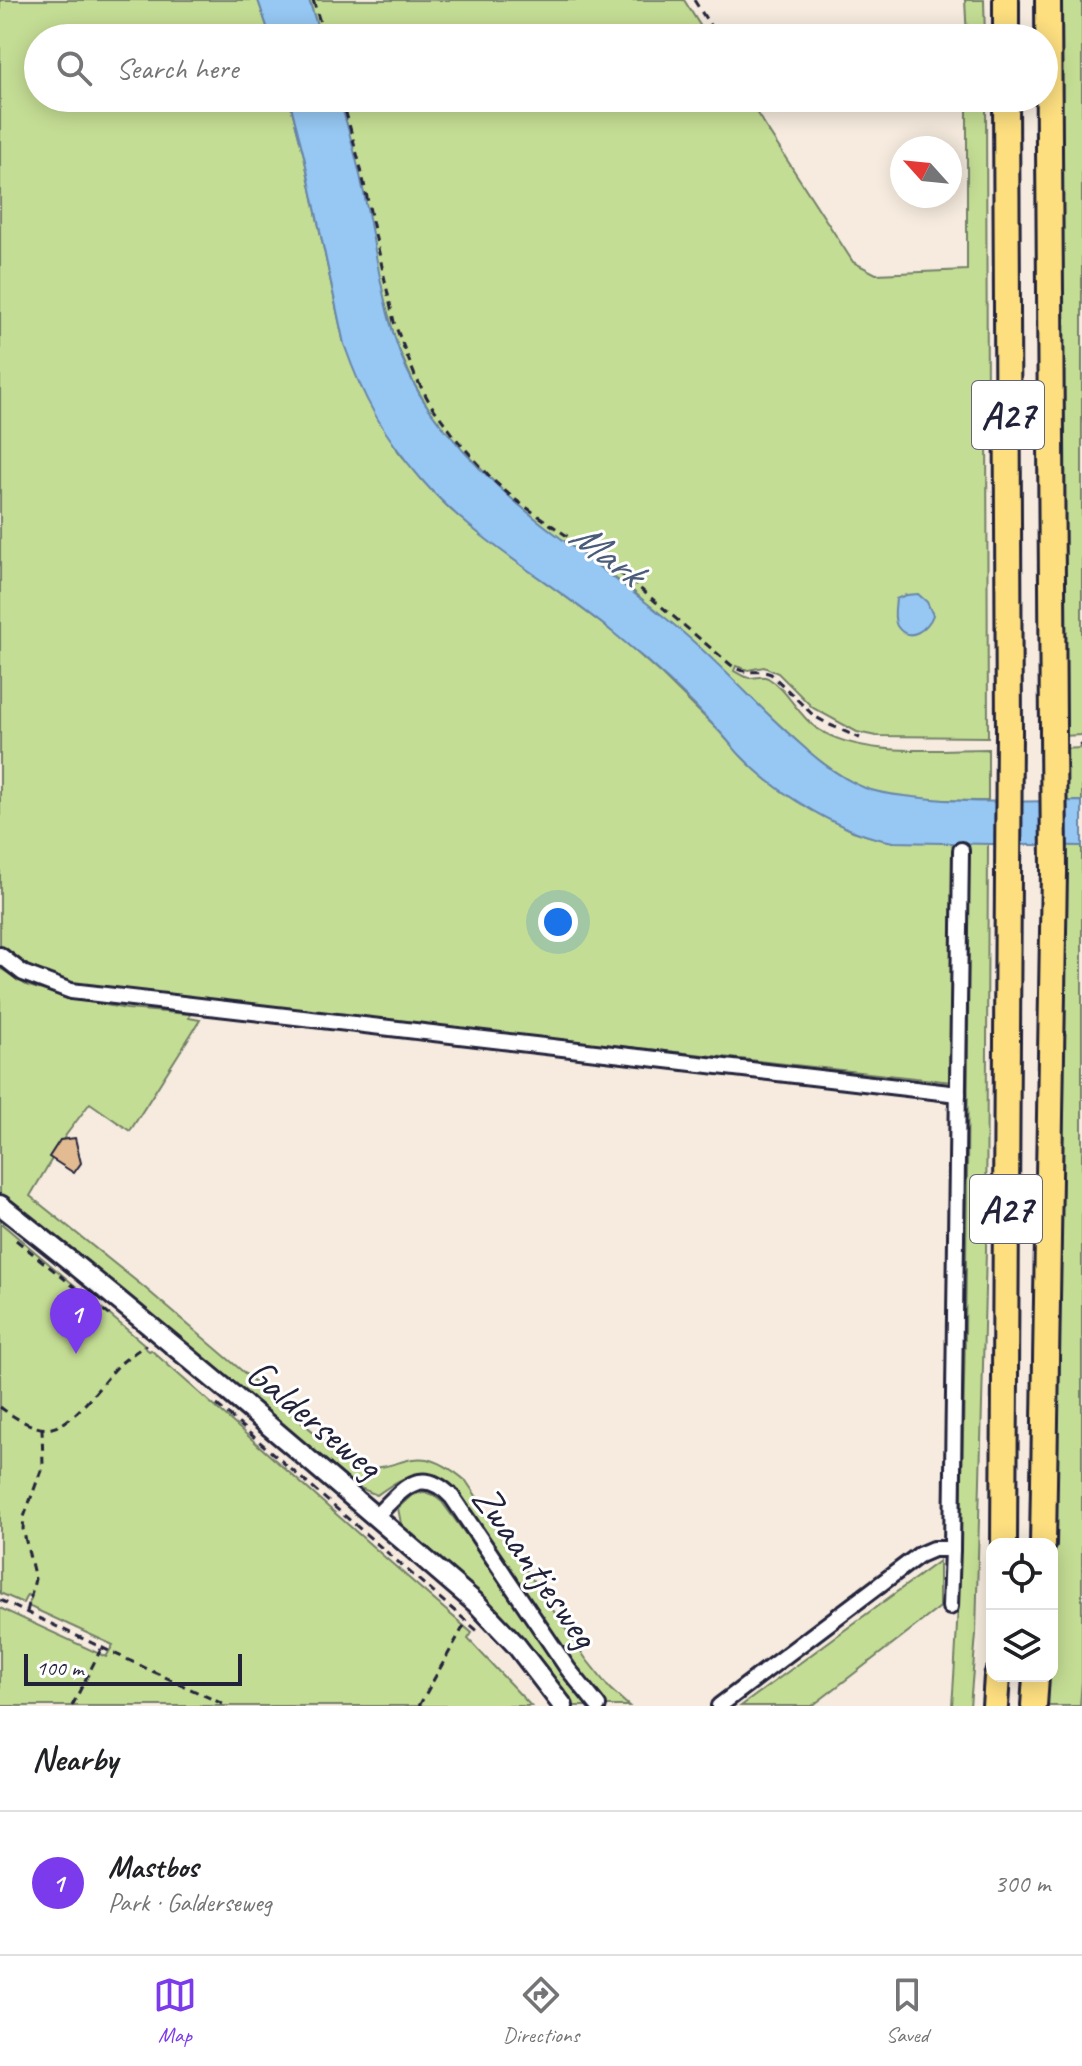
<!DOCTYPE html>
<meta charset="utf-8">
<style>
:root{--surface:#fff;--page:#f6f6f6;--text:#202124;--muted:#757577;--line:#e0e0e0;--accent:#7c3aed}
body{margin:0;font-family:Caveat,sans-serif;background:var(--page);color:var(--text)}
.controls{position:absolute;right:24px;bottom:24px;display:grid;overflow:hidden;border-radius:16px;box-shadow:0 4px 20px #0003}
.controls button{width:72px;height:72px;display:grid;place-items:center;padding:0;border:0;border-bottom:2px solid var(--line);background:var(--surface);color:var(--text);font:40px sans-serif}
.compass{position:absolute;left:890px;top:136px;width:72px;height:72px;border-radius:50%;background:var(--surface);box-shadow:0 4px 20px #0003;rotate:297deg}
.scale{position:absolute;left:24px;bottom:20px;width:218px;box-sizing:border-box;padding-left:8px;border:4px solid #22223b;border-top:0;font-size:22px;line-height:28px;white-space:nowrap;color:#22223b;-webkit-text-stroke:6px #fff;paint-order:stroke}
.you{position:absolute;left:558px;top:922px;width:28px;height:28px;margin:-20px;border:6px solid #fff;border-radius:50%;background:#1a73e8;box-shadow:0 0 0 12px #1a73e833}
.badge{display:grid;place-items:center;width:52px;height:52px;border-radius:50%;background:var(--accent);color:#fff;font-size:26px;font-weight:700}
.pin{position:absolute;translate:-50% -66px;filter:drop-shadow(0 2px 4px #0008)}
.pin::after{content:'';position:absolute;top:42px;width:28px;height:24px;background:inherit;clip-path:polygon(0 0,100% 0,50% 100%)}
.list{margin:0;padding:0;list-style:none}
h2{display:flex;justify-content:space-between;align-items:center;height:104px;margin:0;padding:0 32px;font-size:34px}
h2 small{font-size:26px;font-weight:400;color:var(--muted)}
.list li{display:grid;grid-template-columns:52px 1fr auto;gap:24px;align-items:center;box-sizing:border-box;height:144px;padding:0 32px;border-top:2px solid var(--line)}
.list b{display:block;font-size:30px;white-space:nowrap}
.list p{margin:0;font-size:26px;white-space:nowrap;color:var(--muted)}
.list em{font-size:26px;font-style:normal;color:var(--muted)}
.icon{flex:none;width:44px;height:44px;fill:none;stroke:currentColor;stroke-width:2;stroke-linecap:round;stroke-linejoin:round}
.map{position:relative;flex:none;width:1082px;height:1706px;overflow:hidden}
.search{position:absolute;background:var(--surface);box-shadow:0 4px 20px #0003;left:24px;right:24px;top:24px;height:88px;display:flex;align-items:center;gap:20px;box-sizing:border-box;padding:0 28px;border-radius:44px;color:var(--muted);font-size:30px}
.sheet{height:248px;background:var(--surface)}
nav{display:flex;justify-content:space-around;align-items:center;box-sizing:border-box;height:112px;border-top:2px solid var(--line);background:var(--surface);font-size:22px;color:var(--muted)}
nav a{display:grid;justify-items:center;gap:4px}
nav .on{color:var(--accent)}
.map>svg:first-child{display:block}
</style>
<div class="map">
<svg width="1082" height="1706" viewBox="0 0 1082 1706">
<rect width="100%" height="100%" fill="#f6ebde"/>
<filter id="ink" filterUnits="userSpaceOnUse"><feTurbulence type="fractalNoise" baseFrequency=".0125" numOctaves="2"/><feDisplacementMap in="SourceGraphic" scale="16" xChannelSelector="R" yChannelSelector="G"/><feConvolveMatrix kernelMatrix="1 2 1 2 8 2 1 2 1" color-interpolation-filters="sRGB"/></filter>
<g filter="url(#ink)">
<g fill="#c4dd94" stroke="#738068" stroke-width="2">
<path d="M0 0H258L271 38H38V98H289L304 156 344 344 398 451 424 482 450 509 476 531 615 633 662 675 718 730 744 759 774 785 819 814 853 831 869 836 894 842H953L952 1082 123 992C78 985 39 976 0 950Z"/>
<path d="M309 0H684L708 38H321Z"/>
<path d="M965 0H984L985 38H967Z"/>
<path d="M1057 0H1082V735L1061 736Z"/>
<path d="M339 98H747L853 262 876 274 967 270V98H986L988 737 876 736 857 732 813 708 778 673 764 667 748 670 736 666 734 671C739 674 745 678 750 678 758 678 761 675 768 678 787 689 797 714 815 727 859 758 936 749 988 749V801C955 801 894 800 864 788 845 780 828 767 811 754L633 591 551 532 517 505 460 448 432 414 414 384 396 343 383 294 347 125Z"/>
<path d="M1082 748V801H1061V749Z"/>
<path d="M969 843H988L986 1250 976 1634 970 1706H952C960 1599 962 1491 964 1384 968 1204 968 1023 969 843Z"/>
<path d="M1061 845 1082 846V1681L1080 1706H1043L1046 1676H1052V1544Z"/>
<path d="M0 968 26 985 68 998 127 1009 190 1014 189 1018 200 1020 130 1131 90 1103 66 1135 30 1196 145 1288 357 1469C410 1470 414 1438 466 1481L586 1659 610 1689 629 1706H604L428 1475C405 1474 395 1482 377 1495L348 1483 135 1301 15 1206 2 1224 144 1344 143 1346 149 1351 151 1350 388 1560 472 1633 468 1639 531 1706H0V1608L106 1657 113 1645 28 1606 32 1596 27 1595 23 1603 0 1593Z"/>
<path d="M424 1492 433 1495 442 1502 511 1596 570 1684 590 1706H571L402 1529 398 1508 412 1495Z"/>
<path d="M939 1561V1608L812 1706H741Z"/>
</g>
<g fill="#96c8f3" stroke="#6886a9" stroke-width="2">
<path d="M258 0H309L321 38H271Z"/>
<path d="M289 98H339C350 133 359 168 366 203 379 264 384 328 414 384 423 402 435 418 448 433 516 518 607 566 687 636 722 666 753 701 787 732 811 754 835 776 865 788 880 794 897 795 913 797 969 804 1026 801 1082 801V846L894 842C844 835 776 793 742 757 734 749 727 739 718 730 687 696 652 664 616 635 552 582 477 543 422 480 384 436 363 399 344 344L304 156Z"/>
<path d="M918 594 927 602 933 615C928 629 909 644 897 626 893 619 895 607 896 599L906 595Z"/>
</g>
<path fill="#e2bb92" stroke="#22223b" stroke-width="2" d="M75 1138 81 1163 74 1173 49 1157 60 1140Z"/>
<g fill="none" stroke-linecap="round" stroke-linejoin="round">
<defs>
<g id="street">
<path d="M0 955 23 973 71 991 958 1094"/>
<path d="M376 1516C401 1492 419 1463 452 1497L568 1669 598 1706"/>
<path d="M950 1607 952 1549 961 850"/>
<path d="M719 1706 919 1555 933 1549H952"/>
</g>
<path id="secondary" d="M0 1205C163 1333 320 1469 477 1604L516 1645 563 1706"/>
<g id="highway">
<path d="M1006 0V38"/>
<path d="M1048 0 1053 730"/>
<path d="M1006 98 1009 732"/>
<path d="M1004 1544 1008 874"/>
<path d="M1043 1544 1054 871"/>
<path d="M995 1706 997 1676"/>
<path d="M1034 1706 1036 1676"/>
</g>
</defs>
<use href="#street" stroke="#22223b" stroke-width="20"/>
<use href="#secondary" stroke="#22223b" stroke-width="24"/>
<use href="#highway" stroke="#22223b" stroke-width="30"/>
<g stroke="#22223b" stroke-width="3" stroke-dasharray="8 6" stroke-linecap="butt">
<path d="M313 0 325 38"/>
<path d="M694 0 718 38"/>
<path d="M342 98 360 165 394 322 415 376 431 405 458 441 493 480 513 498 631 581 731 665C747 677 756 668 771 674L814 716 830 725 860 738"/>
<path d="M1079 745 1082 744"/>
<path d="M16 1240 113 1318"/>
<path d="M217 1405 480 1633"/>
<path d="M0 1407C12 1416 36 1432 52 1428 76 1423 103 1380 120 1364 128 1357 137 1351 146 1345"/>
<path d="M0 1600 227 1706"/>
<path d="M27 1612 35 1579 23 1529 24 1517 43 1465 42 1428"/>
<path d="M72 1706 101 1649"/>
<path d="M419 1706 466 1622"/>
</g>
<use href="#street" stroke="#fff" stroke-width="14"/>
<use href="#secondary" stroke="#fff" stroke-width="18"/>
<use href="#highway" stroke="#fddf80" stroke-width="24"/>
<defs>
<g id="highway-bridge">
<path d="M1053 730 1054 871"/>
<path d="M1008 874 1009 732"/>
</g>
</defs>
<use href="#highway-bridge" stroke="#22223b" stroke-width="30" stroke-linecap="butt"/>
<use href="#highway-bridge" stroke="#fddf80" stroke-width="24"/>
</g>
</g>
<g text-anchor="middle" stroke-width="6" stroke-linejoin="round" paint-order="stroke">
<g fill="#fff" stroke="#646476" stroke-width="2">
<rect x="972" y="381" width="72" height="68" rx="6"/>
<rect x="970" y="1175" width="72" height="68" rx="6"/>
</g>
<g font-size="38" font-weight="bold" fill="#22223b">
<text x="1008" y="428">A27</text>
<text x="1006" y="1222">A27</text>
</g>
<g font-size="40" fill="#22223b" stroke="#fff">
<text transform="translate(315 1418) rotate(40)" y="14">Galderseweg</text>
<text transform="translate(536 1566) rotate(55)" y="14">Zwaantjesweg</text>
</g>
<g font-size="42" font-style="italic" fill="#4b5c7b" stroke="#fff">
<text transform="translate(608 552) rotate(37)" y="15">Mark</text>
</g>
</g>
</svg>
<div class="controls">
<button><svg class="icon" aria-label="locate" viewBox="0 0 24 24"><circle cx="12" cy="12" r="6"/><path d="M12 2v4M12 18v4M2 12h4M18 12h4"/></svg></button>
<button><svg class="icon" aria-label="layers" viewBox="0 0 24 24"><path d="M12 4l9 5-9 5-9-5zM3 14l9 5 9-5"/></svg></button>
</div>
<svg class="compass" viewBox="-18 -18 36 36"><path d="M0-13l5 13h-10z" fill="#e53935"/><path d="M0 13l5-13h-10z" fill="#757577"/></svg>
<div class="scale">100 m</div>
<div class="you"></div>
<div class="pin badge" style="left:76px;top:1354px">1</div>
<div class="search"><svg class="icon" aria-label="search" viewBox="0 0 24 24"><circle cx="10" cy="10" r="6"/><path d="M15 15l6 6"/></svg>Search here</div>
</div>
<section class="sheet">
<h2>Nearby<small></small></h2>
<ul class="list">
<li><span class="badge">1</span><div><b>Mastbos</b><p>Park · Galderseweg</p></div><em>300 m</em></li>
</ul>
</section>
<nav>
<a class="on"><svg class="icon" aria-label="map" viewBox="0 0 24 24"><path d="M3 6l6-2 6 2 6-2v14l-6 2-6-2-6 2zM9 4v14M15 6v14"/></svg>Map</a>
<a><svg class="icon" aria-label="directions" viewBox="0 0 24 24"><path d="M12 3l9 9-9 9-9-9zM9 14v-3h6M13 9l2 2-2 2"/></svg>Directions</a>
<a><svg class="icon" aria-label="saved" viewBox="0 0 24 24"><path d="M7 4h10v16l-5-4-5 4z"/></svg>Saved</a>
</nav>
